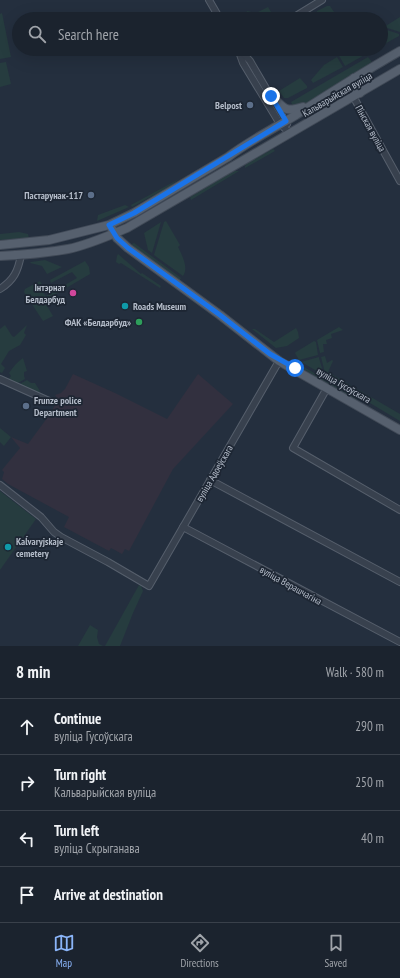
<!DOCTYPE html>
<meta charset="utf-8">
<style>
:root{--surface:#1b232e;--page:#242b36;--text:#f1f3f6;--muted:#a0a4aa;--line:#39404a;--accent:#8ab4f8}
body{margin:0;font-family:"PT Sans Narrow",sans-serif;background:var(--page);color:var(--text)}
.stop{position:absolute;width:12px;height:12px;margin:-9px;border:3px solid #1a73e8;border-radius:50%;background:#fff}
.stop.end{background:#1a73e8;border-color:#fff;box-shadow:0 1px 4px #0008}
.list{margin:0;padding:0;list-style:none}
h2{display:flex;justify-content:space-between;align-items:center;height:52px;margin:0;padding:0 16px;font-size:17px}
h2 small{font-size:13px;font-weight:400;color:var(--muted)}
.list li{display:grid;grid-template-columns:26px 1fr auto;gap:12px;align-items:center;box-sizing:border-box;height:56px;padding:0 16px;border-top:1px solid var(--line)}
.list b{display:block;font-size:15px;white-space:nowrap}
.list p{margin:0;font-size:13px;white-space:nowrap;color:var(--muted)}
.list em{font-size:13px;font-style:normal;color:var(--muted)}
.icon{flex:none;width:22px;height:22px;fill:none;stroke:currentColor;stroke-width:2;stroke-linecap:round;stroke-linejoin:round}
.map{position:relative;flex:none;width:400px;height:646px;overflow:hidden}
.search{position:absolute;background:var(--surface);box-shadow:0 4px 16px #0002;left:12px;right:12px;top:12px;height:44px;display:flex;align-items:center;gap:10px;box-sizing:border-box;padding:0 14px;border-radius:22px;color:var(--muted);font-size:15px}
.sheet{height:276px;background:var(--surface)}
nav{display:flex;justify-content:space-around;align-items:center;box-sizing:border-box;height:56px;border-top:1px solid var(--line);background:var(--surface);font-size:11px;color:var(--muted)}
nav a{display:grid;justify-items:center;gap:2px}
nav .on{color:var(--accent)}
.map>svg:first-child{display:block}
</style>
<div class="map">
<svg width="400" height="646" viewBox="0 0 400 646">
<rect width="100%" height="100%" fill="#242f3e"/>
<path fill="#32303f" d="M73 374 115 393 167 419 198 374 233 404 173 469 129 551 125 549 122 554 111 548 109 551 64 527 69 517 8 484 2 479 4 472 2 470 20 448 11 437 28 444 50 414 58 400 55 395 61 393 65 389Z"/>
<g fill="#263c3f">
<path d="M327 6H330L334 12V14L330 17 332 19H318L316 16 317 11Z"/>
<path d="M268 7 271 12 261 19 246 14 247 11 256 13Z"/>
<path d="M2 13 11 57 0 59V14Z"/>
<path d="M400 17V32L384 27Z"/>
<path d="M381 30H387L399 34V36L381 46Z"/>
<path d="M335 49H375L345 66Z"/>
<path d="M337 57 343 67 313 83 311 80 324 65Z"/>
<path d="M368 57 372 62 302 106H293L291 102Z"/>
<path d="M6 62 11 84 0 87V63Z"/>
<path d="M300 78 307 86V88L288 98H284L279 91Z"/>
<path d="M273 149 275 151 245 168V166L247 163Z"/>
<path d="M234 171H239L191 200 190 197Z"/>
<path d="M179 179 169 187 132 207 131 205Z"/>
<path d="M125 205 129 207 97 221 98 215Z"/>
<path d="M166 221 180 245 178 247C182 255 189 268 183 276L154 255 164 222Z"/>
<path d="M161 222 152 253 148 250 144 233Z"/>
<path d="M19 232 28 234 29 238 0 240V234Z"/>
<path d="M134 243 181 278 179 281 132 245V244Z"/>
<path d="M118 254 141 274 142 273 161 286 160 288 121 263 119 264 116 262 117 256Z"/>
<path d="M45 260 62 267 47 274 42 266 30 263 31 262Z"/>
<path d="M85 261 89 267 90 274 44 301 53 316 43 321 24 292 25 289 40 281 44 288 41 290 46 296 77 278 72 272 51 283 50 280Z"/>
<path d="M5 325 12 336 14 337 27 325 24 333 26 335 20 345 9 351 1 364 5 368 2 373 0 372V329Z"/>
<path d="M339 327 343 330 331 334 332 338 326 340 327 344H323L324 352 320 353 317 340Z"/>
<path d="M296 328 298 332 299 338 287 346 276 348 252 329H255L274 342Z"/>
<path d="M314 341 316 342 318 355 299 360 295 353 296 352Z"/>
<path d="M325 356 327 363 332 360 333 361 328 372 400 414V421L370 403V401L326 377 321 357Z"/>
<path d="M319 357V358L324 375 301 362Z"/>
<path d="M23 358 27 371 24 372V376L25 379 16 384 8 380 11 376 9 373C13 367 17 362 23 358Z"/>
<path d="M299 364 361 401 353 398 298 366Z"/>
<path d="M27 380 31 383H35L40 391 38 394 18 385Z"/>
<path d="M0 428 11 437 4 446 0 442Z"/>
<path d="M0 491 36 519 0 570Z"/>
<path d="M139 585 141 586 143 591 133 613 120 646H105Z"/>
<path d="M90 625 98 630 97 637 99 644 103 646H78Z"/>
</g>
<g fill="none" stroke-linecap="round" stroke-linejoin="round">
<defs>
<g id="minor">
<path d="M209 0 220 19"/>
<path d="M291 19 322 0"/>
<path d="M238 49 243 63 280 124 290 133"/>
<path d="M239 49 250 61 287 124"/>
<path d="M353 96 400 181"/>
<path d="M0 289C14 280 18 271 21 255"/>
<path d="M0 379 49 401"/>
<path d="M327 388 293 448 400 510"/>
<path d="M210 480 400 582"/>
<path d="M0 485 41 517 54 532 61 537 108 562 149 586 279 361"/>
<path d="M183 527 400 642"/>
</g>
<g id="major">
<path d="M354 78 352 86 355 90 360 93"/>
<path d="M271 96C285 108 283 113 303 107"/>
<path d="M112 229 117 238 128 248 220 315 279 361 400 430"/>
<path d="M0 245 49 240 109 225 134 213 228 157C249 141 273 129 296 115 330 93 365 71 400 51"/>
<path d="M0 256C23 255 46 253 68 249 88 245 108 236 127 228L400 69"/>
</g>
</defs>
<use href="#minor" stroke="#565f6c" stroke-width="8"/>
<use href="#major" stroke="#414a57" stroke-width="10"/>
<use href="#minor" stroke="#38414e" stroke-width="6"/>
<use href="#major" stroke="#56606e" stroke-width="8"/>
</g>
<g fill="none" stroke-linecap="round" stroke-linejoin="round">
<path stroke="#1a73e8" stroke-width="5" d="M271 96 286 121 134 213 109 225 117 238 128 248 220 315 270 354 295 368"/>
</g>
<g fill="#5c6f8a" stroke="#1d2633" stroke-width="1.5">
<circle cx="250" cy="105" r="4"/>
<circle cx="91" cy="195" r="4"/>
<circle cx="26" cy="406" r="4"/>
</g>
<circle fill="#d1479c" stroke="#1d2633" stroke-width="1.5" cx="73" cy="293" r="4"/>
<g fill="#0f9aa8" stroke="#1d2633" stroke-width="1.5">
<circle cx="125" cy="306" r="4"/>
<circle cx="8" cy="547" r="4"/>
</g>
<circle fill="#2e9e5b" stroke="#1d2633" stroke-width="1.5" cx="139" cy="322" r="4"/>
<g text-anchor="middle" stroke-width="3.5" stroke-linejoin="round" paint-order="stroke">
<g font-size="10" fill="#b4bcc9" stroke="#1d2633">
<text transform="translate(337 94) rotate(-30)" y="4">Кальварыйская вуліца</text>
<text transform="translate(371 128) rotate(61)" y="4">Пінская вуліца</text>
<text transform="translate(344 385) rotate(30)" y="4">вуліца Гусоўскага</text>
<text transform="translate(214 473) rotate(-60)" y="4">вуліца Адоеўскага</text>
<text transform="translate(291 585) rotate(29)" y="4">вуліца Верашчагіна</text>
</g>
<g font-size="10" font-weight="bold" fill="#b4bcc9" stroke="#1d2633" text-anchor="end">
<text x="242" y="109">Belpost</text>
<text x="83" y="199">Пастарунак-117</text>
<text x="65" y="291">Інтэрнат<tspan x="65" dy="12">Белдарбуд</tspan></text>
<text x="133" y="310" text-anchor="start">Roads Museum</text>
<text x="131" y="326">ФАК «Белдарбуд»</text>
<text x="34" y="404" text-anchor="start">Frunze police<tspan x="34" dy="12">Department</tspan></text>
<text x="16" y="545" text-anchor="start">Kaĺvaryjskaje<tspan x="16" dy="12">cemetery</tspan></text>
</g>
</g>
</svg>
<div class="stop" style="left:295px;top:368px"></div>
<div class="stop end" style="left:271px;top:96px"></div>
<div class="search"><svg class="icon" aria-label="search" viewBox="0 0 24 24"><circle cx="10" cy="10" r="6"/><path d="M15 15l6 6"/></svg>Search here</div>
</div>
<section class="sheet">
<h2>8 min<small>Walk · 580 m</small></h2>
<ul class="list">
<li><svg class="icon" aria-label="ahead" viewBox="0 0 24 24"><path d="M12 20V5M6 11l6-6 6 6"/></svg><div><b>Continue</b><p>вуліца Гусоўскага</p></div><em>290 m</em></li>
<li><svg class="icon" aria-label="right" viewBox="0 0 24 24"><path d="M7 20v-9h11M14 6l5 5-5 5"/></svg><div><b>Turn right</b><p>Кальварыйская вуліца</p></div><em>250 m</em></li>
<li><svg class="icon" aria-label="left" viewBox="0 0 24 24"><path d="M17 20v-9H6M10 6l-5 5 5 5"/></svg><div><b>Turn left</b><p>вуліца Скрыганава</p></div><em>40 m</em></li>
<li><svg class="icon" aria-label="arrive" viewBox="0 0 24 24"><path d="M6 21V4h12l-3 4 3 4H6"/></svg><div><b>Arrive at destination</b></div></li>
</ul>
</section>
<nav>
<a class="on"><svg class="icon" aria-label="map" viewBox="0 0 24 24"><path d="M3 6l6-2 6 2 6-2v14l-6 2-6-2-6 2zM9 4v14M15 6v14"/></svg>Map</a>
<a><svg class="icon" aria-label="directions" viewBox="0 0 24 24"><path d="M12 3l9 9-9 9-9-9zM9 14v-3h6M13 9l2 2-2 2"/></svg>Directions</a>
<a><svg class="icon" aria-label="saved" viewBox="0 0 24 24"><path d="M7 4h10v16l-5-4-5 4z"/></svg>Saved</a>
</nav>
